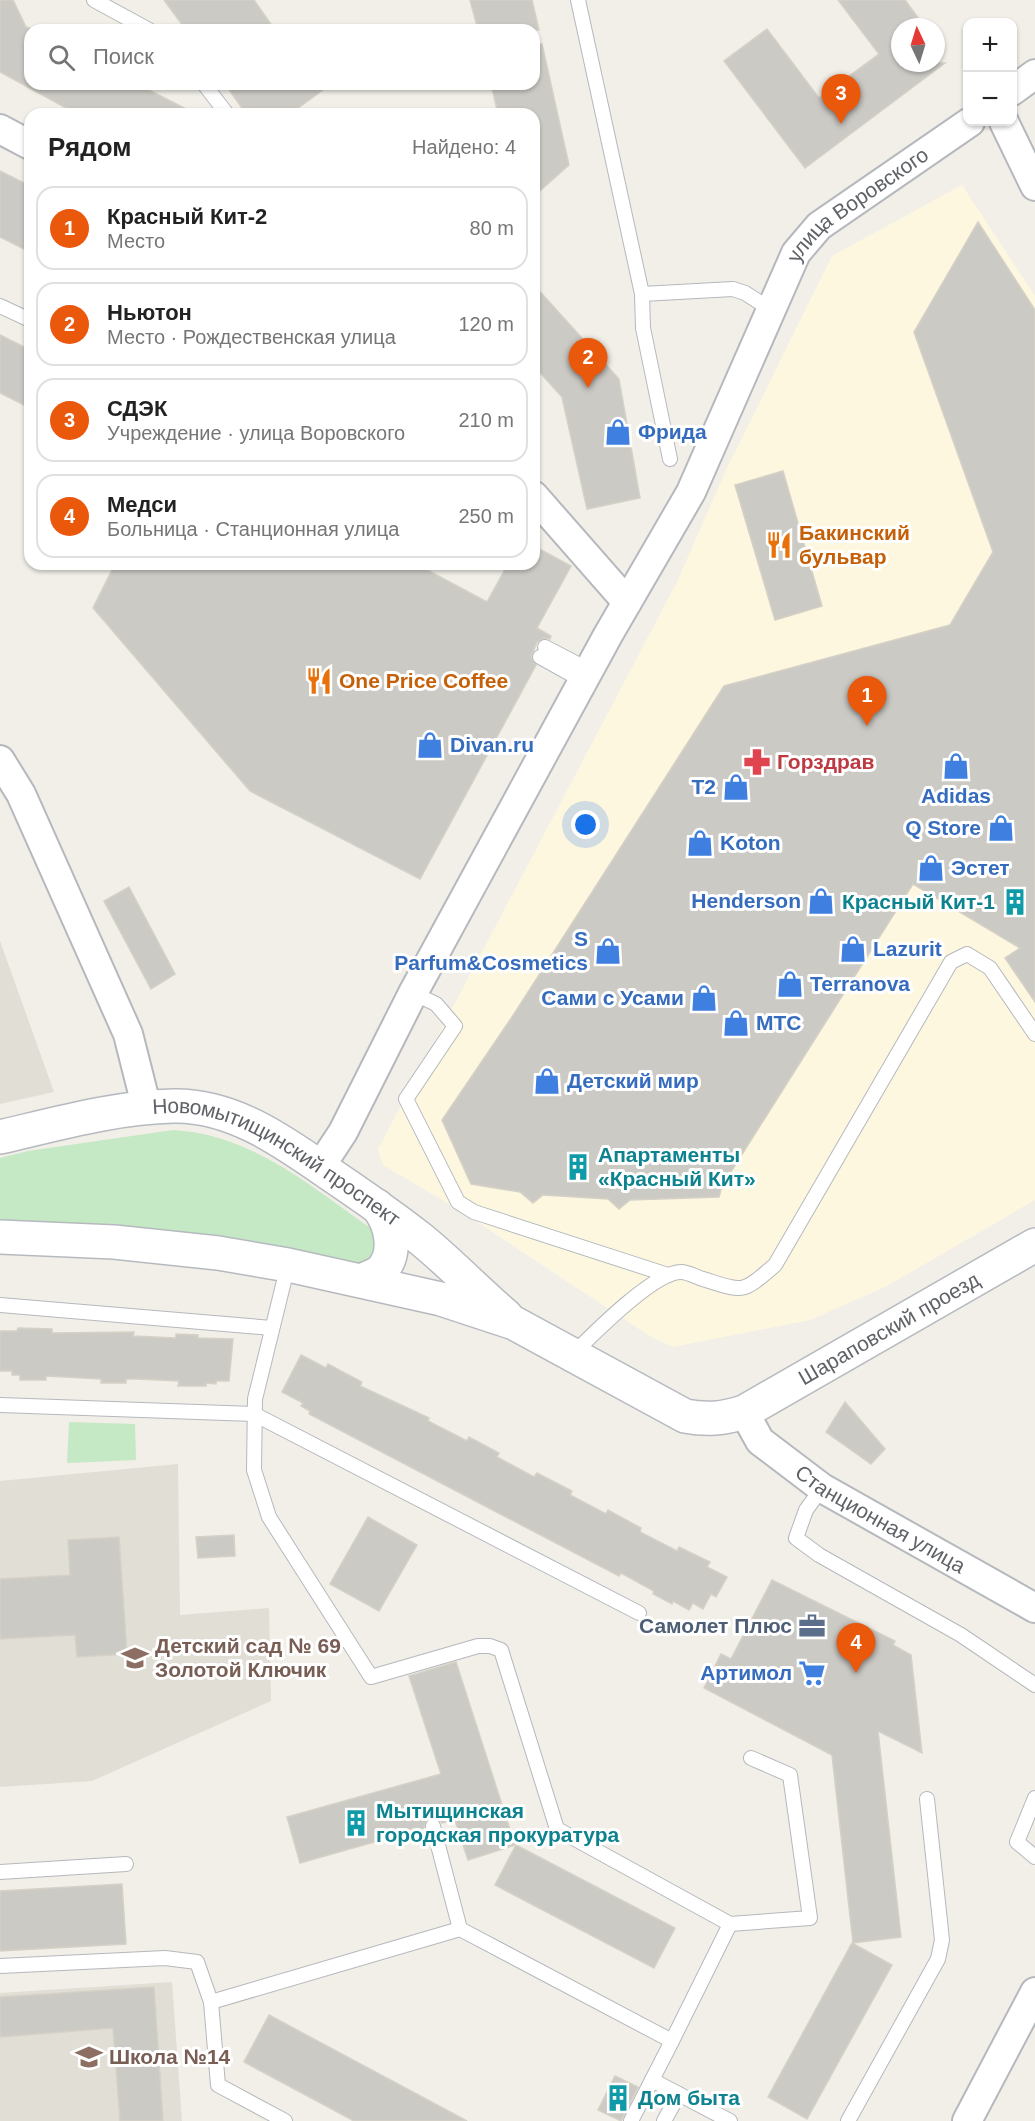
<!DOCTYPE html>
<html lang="ru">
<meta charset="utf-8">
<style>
:root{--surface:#fff;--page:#f2f2f2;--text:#222;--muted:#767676;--line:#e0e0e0;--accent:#ea580c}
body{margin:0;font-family:Helvetica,sans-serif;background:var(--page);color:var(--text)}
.controls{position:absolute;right:18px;top:18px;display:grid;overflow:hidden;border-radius:12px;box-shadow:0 2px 4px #0004}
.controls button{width:54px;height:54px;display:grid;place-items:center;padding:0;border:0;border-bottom:2px solid var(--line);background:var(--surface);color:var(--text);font:30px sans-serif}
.compass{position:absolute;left:891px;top:18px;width:54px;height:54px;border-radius:50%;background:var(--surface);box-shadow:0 2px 4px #0004;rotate:356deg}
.you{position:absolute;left:586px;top:825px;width:21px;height:21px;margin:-15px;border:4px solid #fff;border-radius:50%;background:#1a73e8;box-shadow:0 0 0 9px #1a73e833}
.badge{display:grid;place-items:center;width:39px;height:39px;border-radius:50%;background:var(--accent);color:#fff;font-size:20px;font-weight:700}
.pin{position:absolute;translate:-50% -50px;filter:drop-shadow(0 2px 3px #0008)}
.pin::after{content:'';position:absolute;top:32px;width:21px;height:18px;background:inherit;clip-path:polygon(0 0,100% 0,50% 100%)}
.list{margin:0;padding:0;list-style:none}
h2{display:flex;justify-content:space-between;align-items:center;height:78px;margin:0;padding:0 24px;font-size:26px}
h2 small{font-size:20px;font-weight:400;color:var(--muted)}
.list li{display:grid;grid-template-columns:39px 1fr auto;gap:18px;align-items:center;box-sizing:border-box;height:84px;margin:0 12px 12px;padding:0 12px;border:2px solid var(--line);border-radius:18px}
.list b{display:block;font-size:22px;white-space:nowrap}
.list p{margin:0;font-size:20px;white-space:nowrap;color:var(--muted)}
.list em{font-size:20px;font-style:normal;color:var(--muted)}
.icon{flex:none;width:33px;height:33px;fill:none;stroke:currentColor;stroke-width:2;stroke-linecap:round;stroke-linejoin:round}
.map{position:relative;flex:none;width:1035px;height:2121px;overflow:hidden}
.search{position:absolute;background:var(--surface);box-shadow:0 2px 4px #0004;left:24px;top:24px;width:516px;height:66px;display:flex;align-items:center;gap:15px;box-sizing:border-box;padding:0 21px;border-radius:18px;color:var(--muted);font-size:22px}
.panel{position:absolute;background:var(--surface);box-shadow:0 2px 4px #0004;left:24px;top:108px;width:516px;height:462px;border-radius:18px}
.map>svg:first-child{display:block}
</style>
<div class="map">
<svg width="1035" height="2121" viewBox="0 0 1035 2121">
<rect width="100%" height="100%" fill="#f1efe8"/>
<path fill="#fef7e0" d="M962 185 1035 296V1200L887 1286 810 1320 673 1347 651 1337 464 1213 383 1165 378 1149 677 582 726 470 832 256Z"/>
<g fill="#e1ded6">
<path d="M0 941 54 1092 0 1104Z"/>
<path d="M178 1464 180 1615 269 1608 271 1701 92 1781 0 1787V1481Z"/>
<path d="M172 1982 182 2121H0V1993Z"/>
</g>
<g fill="#c5e8c5">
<path d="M173 1130C250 1134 309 1185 369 1227L374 1233 377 1254 362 1266 0 1220V1158L28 1151Z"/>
<path d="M69 1422 135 1424 136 1460 67 1463Z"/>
</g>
<g fill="#cccac5" stroke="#d6d1c6" stroke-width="1.5">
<path d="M0 0H13L26 27 30 28V84H137L196 114H77L0 72Z"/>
<path d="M164 0H254L275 30H186Z"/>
<path d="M470 0H532L539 30H478Z"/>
<path d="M838 0H905L925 27H900V63H945L805 168 724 61 767 29 819 98 879 54Z"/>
<path d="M534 44H542L569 165 534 196V114H498L491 84H534Z"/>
<path d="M225 84H331L290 114H246Z"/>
<path d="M0 171 30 186V252L0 237Z"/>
<path d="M978 222 1035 310V1002L1005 958 1020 948 913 884 722 1186 719 1197 630 1200 619 1209 608 1199 543 1195 533 1203 520 1192 471 1184 442 1120 514 1014 724 686 950 625 993 552 914 332Z"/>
<path d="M534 285 619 379 640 498 587 509 562 397 534 366Z"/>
<path d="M0 335 30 350V408L0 393Z"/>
<path d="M783 471 822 606 775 620 735 485Z"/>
<path d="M534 546 571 566 537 628 551 636 550 639 544 638 537 642 531 657 536 665 420 879 250 791 93 608 115 564H416L487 602 508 564H534Z"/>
<path d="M129 887 175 974 151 989 104 901Z"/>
<path d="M18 1328 52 1329V1333L134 1332 133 1336 176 1338V1334L198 1335V1338L233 1339 229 1381H216V1384L206 1383V1386H178L179 1381 137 1379H126V1383H101V1379L46 1376V1380H20V1375H12V1371H0V1331H17Z"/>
<path d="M301 1355 326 1368 328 1364 362 1382 360 1386 429 1418 428 1421 467 1441 469 1437 499 1453 497 1457 534 1477 537 1473 572 1491 570 1495 606 1514 608 1510 641 1528 640 1532 677 1551 679 1547 710 1562 707 1567 727 1577 716 1597 711 1594 703 1609 693 1603 689 1610 673 1601 672 1604 653 1594 654 1591 621 1573 619 1576 309 1414 310 1411 301 1406 303 1403 282 1392Z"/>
<path d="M845 1402 885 1449 871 1464 826 1432Z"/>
<path d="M368 1517 417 1545 379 1611 330 1584Z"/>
<path d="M234 1535 235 1556 198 1558 196 1537Z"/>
<path d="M119 1537 127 1654 77 1657 75 1635 0 1639V1579L70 1575 68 1540Z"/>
<path d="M772 1580 895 1641 893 1645 911 1655 922 1753 878 1731 901 1937 853 1943 832 1755 704 1688 721 1654 731 1659Z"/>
<path d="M456 1662 515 1845 468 1860 455 1820 442 1823 439 1819 431 1817 426 1820 424 1828 300 1863 287 1817 441 1774 409 1676Z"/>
<path d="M516 1845 675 1928 654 1968 495 1885Z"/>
<path d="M122 1884 126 1944 0 1951V1891Z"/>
<path d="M852 1943 892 1965 807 2119 768 2097Z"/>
<path d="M154 1987 163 2121H120L113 2028 0 2037V1997Z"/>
<path d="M269 2015 467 2121H354L244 2062Z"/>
<path d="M615 2076 638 2087 621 2121 598 2110Z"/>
</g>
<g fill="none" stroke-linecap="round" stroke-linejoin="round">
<defs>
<g id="lane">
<path d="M94 0 149 30"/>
<path d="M578 0 642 294 643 328 670 459"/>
<path d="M204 84 227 114"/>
<path d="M642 294 733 289 745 293 770 309"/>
<path d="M0 306 30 320"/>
<path d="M545 647 589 670"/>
<path d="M540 657 583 681"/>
<path d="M413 993 436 1004 455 1026 406 1099 458 1202 474 1212 668 1275"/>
<path d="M288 1265 255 1399 254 1470 269 1517 371 1677 478 1646H490L501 1650 557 1829 730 1924 672 2041"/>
<path d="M0 1305 272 1328"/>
<path d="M572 1355C592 1335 654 1272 681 1272 688 1272 696 1277 703 1279 745 1292 741 1294 775 1265L951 962 967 954 990 968 1035 1034"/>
<path d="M0 1405 254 1414 639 1613"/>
<path d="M822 1488 806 1510 796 1538 819 1555 961 1635 1035 1685"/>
<path d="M1035 1798 1017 1842 1035 1857"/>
<path d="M0 1872 126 1864"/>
<path d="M730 1924 810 1918 790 1775 751 1758"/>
<path d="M460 1929 672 2041 631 2121"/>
<path d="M0 1966 165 1958 197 1962 211 2002 460 1929 433 1826"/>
<path d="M211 2002 218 2085 285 2121"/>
<path d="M652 2080 730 2121"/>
<path d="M664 2121 679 2094"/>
<path d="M848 2121 938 1959 942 1940 927 1799"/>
</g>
<g id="street">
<path d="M1012 91 1035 74"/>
<path d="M1004 122 1035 186"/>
<path d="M0 129 30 145"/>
<path d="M534 496 627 602"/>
<path d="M0 760 21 794 128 1034 147 1109"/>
<path id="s1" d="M320 1167 343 1132 413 993 608 635 691 492 796 253 819 226 970 122"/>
<path id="s2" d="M744 1412 760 1441 822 1488 1035 1608"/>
<path d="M967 2121 1035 1992"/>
</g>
<g id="secondary">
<path id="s3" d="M0 1137C56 1124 116 1107 174 1106 233 1105 284 1142 330 1174 361 1195 392 1216 422 1240 451 1264 477 1291 506 1316"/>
<path id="s4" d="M0 1237 114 1242 218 1253 288 1265 441 1299 514 1323 685 1416C706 1420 723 1419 744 1412L1035 1245"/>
<path d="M363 1280C368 1278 376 1275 380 1272 399 1254 391 1223 377 1206"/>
</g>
</defs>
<use href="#lane" stroke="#b5b8bc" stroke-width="16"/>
<use href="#street" stroke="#b5b8bc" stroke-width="32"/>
<use href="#secondary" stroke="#b6babf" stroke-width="36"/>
<use href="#lane" stroke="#fff" stroke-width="14"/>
<use href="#street" stroke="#fff" stroke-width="28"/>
<use href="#secondary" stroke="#fff" stroke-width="33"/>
</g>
<defs>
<symbol id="shop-bare" viewBox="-9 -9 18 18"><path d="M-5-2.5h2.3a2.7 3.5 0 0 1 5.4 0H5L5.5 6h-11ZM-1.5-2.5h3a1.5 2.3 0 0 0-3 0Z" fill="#3f7fe0" stroke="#fff" stroke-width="2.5" paint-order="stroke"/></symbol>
<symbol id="restaurant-bare" viewBox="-9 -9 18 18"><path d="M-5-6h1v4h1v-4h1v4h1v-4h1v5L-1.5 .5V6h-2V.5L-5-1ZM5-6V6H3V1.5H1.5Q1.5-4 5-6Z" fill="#e8710a" stroke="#fff" stroke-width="2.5" paint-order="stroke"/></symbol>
<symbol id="pharmacy-bare" viewBox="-9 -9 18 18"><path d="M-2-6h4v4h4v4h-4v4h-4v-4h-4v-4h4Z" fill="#e0444e" stroke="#fff" stroke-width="2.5" paint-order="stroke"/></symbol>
<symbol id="building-bare" viewBox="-9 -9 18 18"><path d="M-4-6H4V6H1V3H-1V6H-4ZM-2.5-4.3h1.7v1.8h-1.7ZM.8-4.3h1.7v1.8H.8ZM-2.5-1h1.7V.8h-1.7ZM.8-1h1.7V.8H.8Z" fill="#0f9aa8" stroke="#fff" stroke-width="2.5" paint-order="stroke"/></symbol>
<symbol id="office-bare" viewBox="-9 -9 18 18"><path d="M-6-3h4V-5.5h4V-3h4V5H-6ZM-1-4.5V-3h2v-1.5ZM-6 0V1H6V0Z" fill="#5c6f8a" stroke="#fff" stroke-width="2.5" paint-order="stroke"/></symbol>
<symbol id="school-bare" viewBox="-9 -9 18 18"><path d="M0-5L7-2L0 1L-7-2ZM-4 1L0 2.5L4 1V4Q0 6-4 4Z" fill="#8d6e63" stroke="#fff" stroke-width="2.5" paint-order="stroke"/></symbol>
<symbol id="supermarket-bare" viewBox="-9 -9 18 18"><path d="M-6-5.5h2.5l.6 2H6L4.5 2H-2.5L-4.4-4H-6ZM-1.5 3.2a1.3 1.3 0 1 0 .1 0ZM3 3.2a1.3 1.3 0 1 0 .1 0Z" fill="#3f7fe0" stroke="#fff" stroke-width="2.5" paint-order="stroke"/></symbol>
</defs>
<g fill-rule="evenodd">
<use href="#shop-bare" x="599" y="413" width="38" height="38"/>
<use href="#restaurant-bare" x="760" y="526" width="38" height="38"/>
<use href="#restaurant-bare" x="300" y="662" width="38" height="38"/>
<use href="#shop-bare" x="411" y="726" width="38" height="38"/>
<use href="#pharmacy-bare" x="738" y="743" width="38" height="38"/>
<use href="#shop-bare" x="937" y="747" width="38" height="38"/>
<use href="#shop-bare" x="717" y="768" width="38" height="38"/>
<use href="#shop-bare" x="982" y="809" width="38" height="38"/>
<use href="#shop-bare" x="681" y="824" width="38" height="38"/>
<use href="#shop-bare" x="912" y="849" width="38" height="38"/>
<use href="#shop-bare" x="802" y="882" width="38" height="38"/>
<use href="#building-bare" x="996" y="883" width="38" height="38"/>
<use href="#shop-bare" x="834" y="930" width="38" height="38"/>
<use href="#shop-bare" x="589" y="932" width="38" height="38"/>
<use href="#shop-bare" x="771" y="965" width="38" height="38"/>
<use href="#shop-bare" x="685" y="979" width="38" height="38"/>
<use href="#shop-bare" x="717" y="1004" width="38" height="38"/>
<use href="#shop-bare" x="528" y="1062" width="38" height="38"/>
<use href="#building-bare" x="559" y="1148" width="38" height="38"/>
<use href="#office-bare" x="793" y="1607" width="38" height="38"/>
<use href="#school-bare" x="116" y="1639" width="38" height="38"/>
<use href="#supermarket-bare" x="793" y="1654" width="38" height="38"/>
<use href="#building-bare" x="337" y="1804" width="38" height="38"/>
<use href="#school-bare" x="70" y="2038" width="38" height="38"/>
<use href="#building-bare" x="599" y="2079" width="38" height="38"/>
</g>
<g text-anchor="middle" stroke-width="6" stroke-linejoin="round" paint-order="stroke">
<g font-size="21" fill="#5f6368" stroke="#fff">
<text dy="7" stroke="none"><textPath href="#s1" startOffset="1110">улица Воровского</textPath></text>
<text dy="7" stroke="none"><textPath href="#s3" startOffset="294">Новомытищинский проспект</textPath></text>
<text dy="7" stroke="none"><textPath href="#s4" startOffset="945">Шараповский проезд</textPath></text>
<text dy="7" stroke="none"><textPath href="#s2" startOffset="177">Станционная улица</textPath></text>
</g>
<g font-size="21" font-weight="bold" fill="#366cbe" stroke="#fff" text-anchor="start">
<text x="638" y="439">Фрида</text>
<text x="450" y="752">Divan.ru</text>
<text x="716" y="794" text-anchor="end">T2</text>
<text x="956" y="803" text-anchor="middle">Adidas</text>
<text x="981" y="835" text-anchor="end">Q Store</text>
<text x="720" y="850">Koton</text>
<text x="951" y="875">Эстет</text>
<text x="801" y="908" text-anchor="end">Henderson</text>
<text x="588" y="946" text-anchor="end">S<tspan x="588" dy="24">Parfum&amp;Cosmetics</tspan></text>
<text x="873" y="956">Lazurit</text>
<text x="810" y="991">Terranova</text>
<text x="684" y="1005" text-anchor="end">Сами с Усами</text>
<text x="756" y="1030">МТС</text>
<text x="567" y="1088">Детский мир</text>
<text x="792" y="1680" text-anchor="end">Артимол</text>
</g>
<g font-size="21" font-weight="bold" fill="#c56008" stroke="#fff" text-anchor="start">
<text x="799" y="540">Бакинский<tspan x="799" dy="24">бульвар</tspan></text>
<text x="339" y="688">One Price Coffee</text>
</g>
<g font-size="21" font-weight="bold" fill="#be3a42" stroke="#fff" text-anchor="start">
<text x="777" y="769">Горздрав</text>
</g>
<g font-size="21" font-weight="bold" fill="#0d838f" stroke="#fff" text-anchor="start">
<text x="995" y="909" text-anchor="end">Красный Кит-1</text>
<text x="598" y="1162">Апартаменты<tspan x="598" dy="24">«Красный Кит»</tspan></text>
<text x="376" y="1818">Мытищинская<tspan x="376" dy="24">городская прокуратура</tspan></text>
<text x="638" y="2105">Дом быта</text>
</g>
<g font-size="21" font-weight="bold" fill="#4e5e75" stroke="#fff" text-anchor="end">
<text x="792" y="1633">Самолет Плюс</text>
</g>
<g font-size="21" font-weight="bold" fill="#785e54" stroke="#fff" text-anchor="start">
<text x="155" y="1653">Детский сад № 69<tspan x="155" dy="24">Золотой Ключик</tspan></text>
<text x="109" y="2064">Школа №14</text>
</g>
</g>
</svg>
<div class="controls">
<button>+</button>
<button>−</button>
</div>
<svg class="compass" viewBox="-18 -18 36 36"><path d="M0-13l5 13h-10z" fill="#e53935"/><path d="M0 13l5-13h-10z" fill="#767676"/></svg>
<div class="you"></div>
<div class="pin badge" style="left:867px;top:726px">1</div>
<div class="pin badge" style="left:588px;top:388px">2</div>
<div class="pin badge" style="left:841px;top:124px">3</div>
<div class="pin badge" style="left:856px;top:1673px">4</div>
<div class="search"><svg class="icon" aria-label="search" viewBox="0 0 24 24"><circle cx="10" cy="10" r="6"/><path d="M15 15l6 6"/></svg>Поиск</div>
<section class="panel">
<h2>Рядом<small>Найдено: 4</small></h2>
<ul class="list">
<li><span class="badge">1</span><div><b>Красный Кит-2</b><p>Место</p></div><em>80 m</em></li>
<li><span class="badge">2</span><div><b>Ньютон</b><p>Место · Рождественская улица</p></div><em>120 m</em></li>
<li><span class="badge">3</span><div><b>СДЭК</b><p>Учреждение · улица Воровского</p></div><em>210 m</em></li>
<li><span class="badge">4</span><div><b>Медси</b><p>Больница · Станционная улица</p></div><em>250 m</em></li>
</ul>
</section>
</div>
